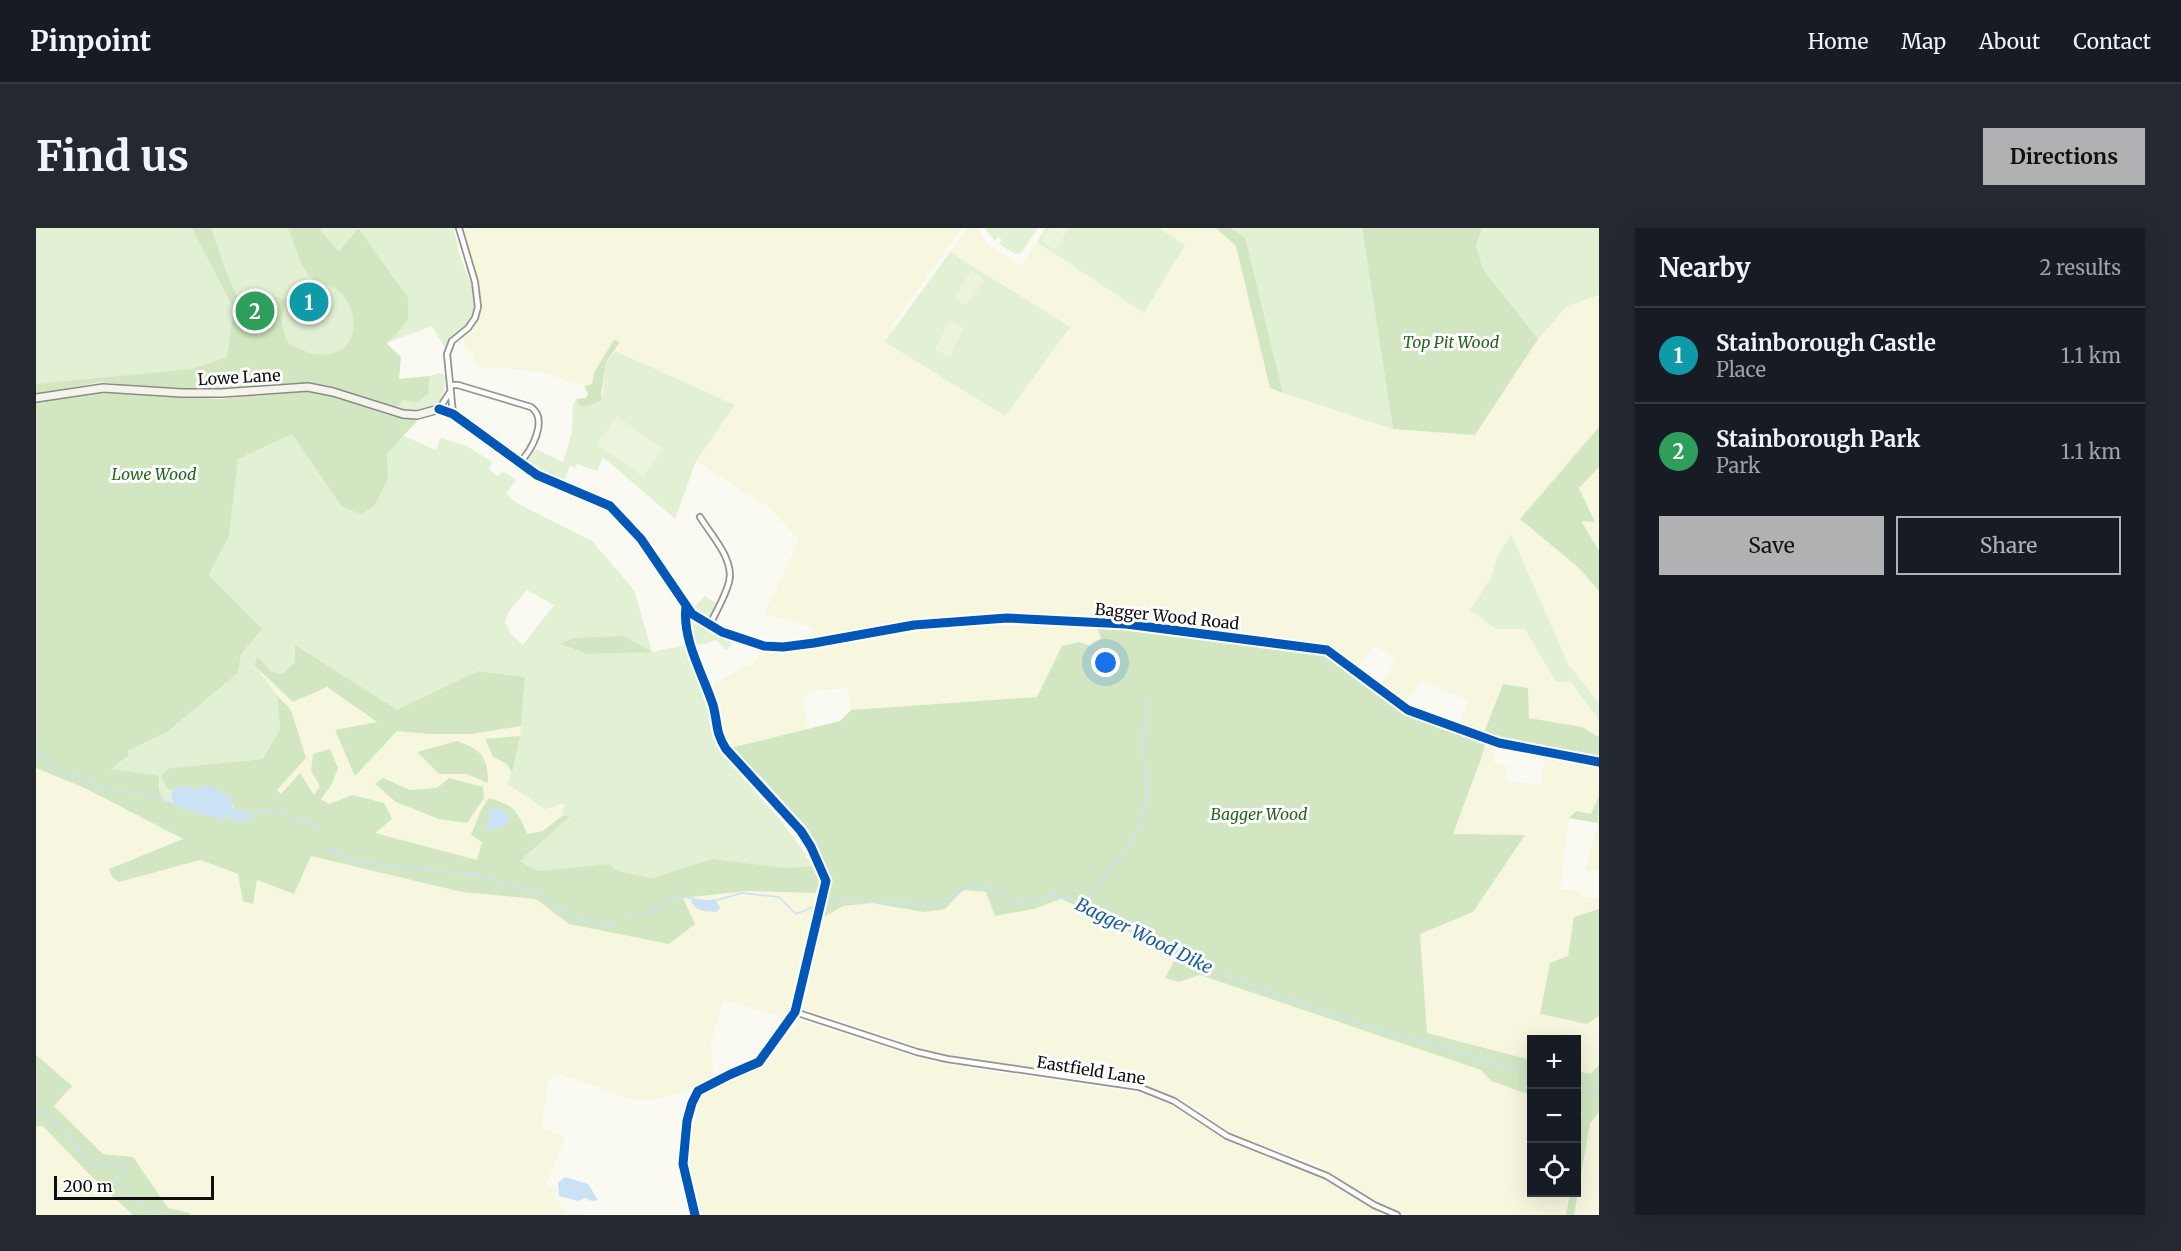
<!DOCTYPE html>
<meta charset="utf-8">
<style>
:root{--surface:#171b24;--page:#242831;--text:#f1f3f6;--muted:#9ea1a6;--line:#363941;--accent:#b0b1b2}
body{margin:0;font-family:Merriweather,serif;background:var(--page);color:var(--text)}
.controls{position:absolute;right:18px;bottom:18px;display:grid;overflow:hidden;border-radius:0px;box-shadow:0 6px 24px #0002}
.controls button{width:54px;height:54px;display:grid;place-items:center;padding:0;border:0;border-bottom:2px solid var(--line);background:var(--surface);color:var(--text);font:30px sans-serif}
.scale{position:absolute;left:18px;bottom:15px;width:160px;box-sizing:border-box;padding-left:6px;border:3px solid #0e0e0e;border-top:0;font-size:16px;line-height:21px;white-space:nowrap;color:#0e0e0e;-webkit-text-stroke:4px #fff;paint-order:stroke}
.you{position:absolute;left:1070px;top:435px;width:21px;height:21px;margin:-15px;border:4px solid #fff;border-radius:50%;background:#1a73e8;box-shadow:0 0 0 9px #1a73e833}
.badge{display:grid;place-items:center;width:39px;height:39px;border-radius:50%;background:var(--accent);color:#fff;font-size:20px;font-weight:700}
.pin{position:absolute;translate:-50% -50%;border:3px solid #fff;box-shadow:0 2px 6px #0006}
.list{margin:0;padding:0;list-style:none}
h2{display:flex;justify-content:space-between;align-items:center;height:78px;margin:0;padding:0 24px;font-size:26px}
h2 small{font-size:20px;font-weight:400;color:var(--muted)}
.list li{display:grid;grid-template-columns:39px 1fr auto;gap:18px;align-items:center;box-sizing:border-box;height:96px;padding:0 24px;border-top:2px solid var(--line)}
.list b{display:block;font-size:22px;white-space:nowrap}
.list p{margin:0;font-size:20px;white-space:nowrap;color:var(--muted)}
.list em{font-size:20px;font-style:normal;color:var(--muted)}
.actions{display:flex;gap:12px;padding:18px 24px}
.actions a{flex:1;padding:14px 0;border:2px solid var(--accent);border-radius:0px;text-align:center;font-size:21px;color:var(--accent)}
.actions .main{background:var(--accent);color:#111}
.icon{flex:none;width:33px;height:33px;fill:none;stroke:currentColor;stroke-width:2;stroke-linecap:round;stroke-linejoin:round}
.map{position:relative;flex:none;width:1563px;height:987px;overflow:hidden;border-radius:0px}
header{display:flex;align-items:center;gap:36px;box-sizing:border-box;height:84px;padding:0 30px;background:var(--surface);border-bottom:2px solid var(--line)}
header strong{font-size:28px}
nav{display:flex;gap:33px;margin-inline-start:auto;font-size:21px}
.intro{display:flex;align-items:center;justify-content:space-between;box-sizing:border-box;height:144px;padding:0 36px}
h1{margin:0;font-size:42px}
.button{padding:15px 27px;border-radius:0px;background:var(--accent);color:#111;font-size:21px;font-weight:700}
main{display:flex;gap:36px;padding:0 36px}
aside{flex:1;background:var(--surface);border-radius:0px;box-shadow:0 6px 24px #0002}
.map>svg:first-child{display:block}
</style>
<header>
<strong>Pinpoint</strong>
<nav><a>Home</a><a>Map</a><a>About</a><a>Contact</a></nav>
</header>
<div class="intro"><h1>Find us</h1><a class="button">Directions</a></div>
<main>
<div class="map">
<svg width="1563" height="987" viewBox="0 0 1563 987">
<rect width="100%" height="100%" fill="#faf9f2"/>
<g fill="#f7f6df">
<path d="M427 0H926L855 99 857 101 849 114 968 187 970 58 914 24 931 0H942L951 16 986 38 1001 14 1108 85 1149 17 1123 0H1180L1200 18 1235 160 1357 201 1439 207 1502 111 1531 78 1563 67V199L1484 291 1543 340 1563 363V475L1532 436 1475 307 1461 330 1455 350 1434 382 1460 401H1489L1520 453 1535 454 1563 492V509L1546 499 1493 490 1492 460 1467 457 1449 504 1424 496 1433 472 1385 453 1370 473 1345 456 1361 432 1338 417 1322 439 1292 416 1056 389 1065 410 1055 418 1043 414 1026 418 1002 469 815 482 811 460 774 463 767 472 772 501 694 520 674 458 718 434 729 421 775 420 803 415 802 408 772 413 777 403 773 398 728 386 763 312 730 276 718 271 660 233 699 177 579 123 584 114 559 143 556 156 548 158 508 145 473 140 444 139 429 117 427 109 437 103 446 82V71Z"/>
<path d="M1563 239V323L1544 293H1559L1543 259Z"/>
<path d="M218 437 257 474 290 459 342 494 361 503 393 506H437L485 498 484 508 450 511 457 529 471 536 476 545 528 575 526 588 507 603 491 606 484 587 472 576 453 570 446 614 441 632 338 605 316 567 293 576 285 570 296 556 275 543 284 558 277 568 245 566 241 561 255 482 241 467Z"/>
<path d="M1450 512 1462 518 1457 534 1471 538 1469 553 1506 557 1508 527 1562 537 1563 568 1555 586 1540 583 1533 590 1524 661 1546 664 1545 670H1563V681L1538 689 1532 728 1504 786 1550 796 1563 788V837L1554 846 1541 843 1540 812H1496L1495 832 1391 806 1384 706 1437 684 1489 607 1417 606 1445 531Z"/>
<path d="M0 540 49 559 148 612 73 640 83 654 164 632 258 666 275 628 426 664 500 671 533 696 647 670 711 663 780 665 752 790 687 772 675 814 677 849 660 860 617 872 600 873 521 845 513 852 505 900 529 909 510 957 521 960 519 969 528 982 548 987H154V985L132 980 97 929 67 926 17 877 36 858 0 827Z"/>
<path d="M1563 592V642L1549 643 1562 595Z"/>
<path d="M927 662 950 664 959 688 998 681 1025 671 1071 691 1139 732 1129 751 1143 754 1164 747 1445 842 1455 853 1495 867 1496 964 1534 965 1530 987H1369L1340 973 1278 935 1194 905 1152 874 1101 854 911 828 768 781 786 690 807 678 836 675 888 684 909 681Z"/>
<path d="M762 792 899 835 1107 866 1136 877 1191 913 1284 948 1348 987H666L652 934 655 910 666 866 700 851 735 830Z"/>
<path d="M1563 884V987H1538L1554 895Z"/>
<path d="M7 898 54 947 97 987H0V899Z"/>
</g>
<g fill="#e2f0d3" fill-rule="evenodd">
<path d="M0 0H418C420 12 422 25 427 36 433 53 442 67 437 85 431 102 415 103 410 122L396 98 350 115 365 129 315 167 272 155 186 162 131 161 65 154 0 166Z"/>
<path d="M949 0H1002L986 24 980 26 963 16 966 12 962 9 959 13Z"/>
<path d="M1010 0H1123L1149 17 1108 85 1001 14Z"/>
<path d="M1194 0H1326L1357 201 1247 165 1209 9Z"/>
<path d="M1446 0H1563V67L1531 78 1502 111 1447 41 1440 18Z"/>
<path d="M914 24 1034 99 969 188 849 114Z"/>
<path d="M579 123 699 177 660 233 639 291 567 229 561 243 541 236 540 240 534 238 527 254 501 243 491 234 500 221 527 234 536 204 537 177 540 171 545 179 553 178 566 172 570 134Z"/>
<path d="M403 145 409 147C411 181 387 186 359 182L367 172 391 166 394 148Z"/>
<path d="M256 206 306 279 345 263 352 251 351 226 368 208 400 222 405 210 431 218 456 234 453 241 462 249 467 243 480 252 470 266 481 275 556 313 598 362 616 424 652 417C657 438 667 457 673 478 678 497 674 507 687 526 716 564 753 595 776 638L750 640 676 631 616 650 582 643 572 636 502 643 484 633 533 588H526L528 575 509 581 472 556 484 508 489 449 442 443 362 483 259 418V434L246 446 235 443 223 430 218 437 241 467 244 501 227 531 134 540 130 561 137 562 135 570 137 574 128 572 123 562 124 555 75 541 93 527 90 523 131 504 202 445 205 426 225 401 173 347 193 306 201 231ZM491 362 518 377 487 417 474 405 469 394 473 383ZM525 417 615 423 551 426Z"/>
<path d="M1475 306 1532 436 1563 475V492L1535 454H1520L1489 401H1460L1434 382 1455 350 1461 330Z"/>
<path d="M669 368 681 376 674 388 668 390 656 381Z"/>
<path d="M653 389 686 407 700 411 690 422 680 412 668 416 659 417 652 392Z"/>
</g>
<g fill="#d2e7c1">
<path d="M156 0H175L190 44 204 75 240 69 251 72C244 90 244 98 253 116 261 119 271 125 279 126 318 132 327 95 308 68 300 57 282 56 272 46 266 40 256 10 252 0H285L284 2 303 24 322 0 372 70V91L358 109 350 115 365 129 363 151 394 148 392 166 379 175 367 172 359 182 272 155 186 162 131 161 65 154 0 166V156L156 141 191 129 198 81Z"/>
<path d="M1180 0H1194L1209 9 1247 165 1234 160 1200 18Z"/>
<path d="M1326 0H1446L1440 18 1447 41 1502 111 1439 207 1357 201Z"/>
<path d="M578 112 584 114 570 134 565 167 566 172 553 178 545 179 540 171 550 170 552 166 548 158 556 156 559 143Z"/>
<path d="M69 163 184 171 265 163 292 166 352 187 376 190 381 193 351 226 352 251 339 277 326 286 306 279 256 206 202 231 193 307 173 347 226 401 205 426 202 445 131 504 91 523 93 527 75 541 123 548V562L128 572 137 574 141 579 190 589 219 588 217 586 209 587 208 580 205 583 199 582 192 569 180 560C173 559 165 561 158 561 149 560 146 557 137 562L131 561 125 547 134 540 227 531 244 501 241 467 255 482 270 530 241 562 245 566 264 545 278 567 284 558 275 543 277 526 294 521 302 540 296 556 285 571 293 576 316 567 348 575 356 591 339 605 441 632 446 614 435 607 445 582 453 570C477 577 482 582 491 606L507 603 526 588H534L484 633 502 643 572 636 582 643 616 650 676 631 750 640 776 638 783 652 780 665 711 663 647 670 659 696 633 716 533 696 500 671 426 664 275 628 258 666 221 652 217 676 207 673 202 646 164 632 83 654 76 649 73 641 147 611 49 560 0 540V171Z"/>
<path d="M1563 199V239L1543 260 1559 294 1545 293 1563 323V363L1543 340 1484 291Z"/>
<path d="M1089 399 1287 425 1368 486 1450 512 1445 531 1417 606 1489 607 1437 684 1384 706 1391 805 1495 832V867L1455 853 1445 842 1164 747 1143 754 1129 750 1139 731 1071 691 1025 671 998 681 959 688 950 664 927 662 909 681 888 684 836 675 807 678 786 690 793 652 771 600 727 551 694 520 804 493 815 482 1001 469 1026 418 1043 414 1055 418 1065 410 1061 400Z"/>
<path d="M587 408 616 424 551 426 524 416 538 410Z"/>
<path d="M259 417 361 482 442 443 489 449 485 498 437 506H393L361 503 319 548 299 502 341 494 291 459 257 474 218 437 222 429 235 443 246 446 259 434Z"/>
<path d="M1467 456 1492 460 1493 490 1546 499 1563 509V543L1561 528 1464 512 1449 502Z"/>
<path d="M484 508 476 545 471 536 457 529 449 511Z"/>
<path d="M421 513C445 522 452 528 452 555L431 546H403L381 524Z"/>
<path d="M347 550 374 562 401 560 413 550 447 559 448 570 431 595 403 591 360 574 339 556Z"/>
<path d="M1563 568 1562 595 1533 590 1540 583 1555 586Z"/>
<path d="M1563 681V788L1551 796 1504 786 1514 735 1532 728 1538 689Z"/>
<path d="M0 827 36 858 18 878 67 926 97 929 132 980 154 985V987H97L54 947 7 898 0 899Z"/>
<path d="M1563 837V884L1554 895 1538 987H1530L1534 965 1540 964V919L1546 885 1541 882V843L1554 846Z"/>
</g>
<g fill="#ecf4dd">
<path d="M1013 0H1033L1019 22 1005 13Z"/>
<path d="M936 42 949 52 930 78 918 69Z"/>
<path d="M913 93 928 100 914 129 899 122Z"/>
<path d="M581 188 627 221 607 249 561 216Z"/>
</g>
<g fill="#cae2f3">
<path d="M143 558C149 557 151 560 157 561 162 561 167 559 171 558 181 558 188 566 196 571V578L199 582 204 583 208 579 209 586H217L219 590 206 592H199L193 588 189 592 141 579 135 570 137 562Z"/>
<path d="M455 581 468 582 474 589 471 596 449 604Z"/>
<path d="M658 671 665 673 679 671 684 680 680 684C670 683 658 684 655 672Z"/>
<path d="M529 949 552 956 562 972 556 973 549 970 542 973 523 968 522 955Z"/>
</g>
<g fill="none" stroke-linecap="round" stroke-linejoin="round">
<g stroke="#cae2f3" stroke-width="1.5">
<path d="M0 522 25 545 42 547 49 553 69 560 125 570 127 575 140 576"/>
<path d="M218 587 220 583H242L258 590 279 594 283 600"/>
<path d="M291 620 313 633 442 647 506 667 536 689 578 699"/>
<path d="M681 672 706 665 743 669 760 686 782 677"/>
<path d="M787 675 796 671 901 678 937 656 960 660 979 676 1017 667 1049 675 1152 732 1224 761 1343 802 1443 829 1496 847"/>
<path d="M1049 675 1070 645 1090 624 1105 594 1112 565 1106 516 1111 484 1108 468"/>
<path d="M592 686H611L628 673 642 668 670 673"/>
<path d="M1540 864 1563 861"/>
<path d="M0 884 5 883 27 901 54 938 84 935 91 943 78 951 121 987"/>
</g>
<defs>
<g id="street">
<path d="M414 157H422L495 179C513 192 495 223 484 234"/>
<path d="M403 181 414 164"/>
<path d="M417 186 411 126 416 113 432 100 439 90 442 79 439 54 423 0"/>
<path d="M664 289C675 307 699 332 693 354 689 369 680 384 673 398"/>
<path d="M759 784 881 824 911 831 1103 859 1138 873 1191 908 1291 948 1338 977 1361 987"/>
</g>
<g id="secondary">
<path d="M0 170 67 160 146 165H186L272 159 297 164 367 186 381 187 403 181 409 182 451 209 501 247 574 278 605 311 656 386 686 404 728 418 747 419 778 415 878 397 971 390 1090 396 1291 422 1372 482 1463 515 1563 534"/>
<path d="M650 379C646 412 667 446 677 477 682 495 679 504 690 521L765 603 775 619 790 653 759 784 723 834 693 847 662 863 656 875 651 893 647 936 659 987"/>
</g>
</defs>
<use href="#street" stroke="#949491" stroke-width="8"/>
<use href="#secondary" stroke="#8b8a87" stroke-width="10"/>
<use href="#street" stroke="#fefefd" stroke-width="4.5"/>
<use href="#secondary" stroke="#f5f4ea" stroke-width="7"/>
<defs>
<g id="cycleway">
<path d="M403 181 417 186 501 247 574 278 605 311 656 386 686 404 728 418 747 419 778 415 878 397 971 390 1090 396 1291 422 1372 482 1463 515 1563 534"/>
<path d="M650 379C646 412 667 446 677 477 682 495 679 504 690 521L765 603 775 619 790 653 759 784 723 834 693 847 662 863 656 875 651 893 647 936 659 987"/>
</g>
</defs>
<use href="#cycleway" stroke="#fff" stroke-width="13"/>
<use href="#cycleway" stroke="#0057b8" stroke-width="9"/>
</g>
<g text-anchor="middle" stroke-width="6" stroke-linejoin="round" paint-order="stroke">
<g font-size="16" font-style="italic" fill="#296420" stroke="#fff">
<text x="1415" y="120">Top Pit Wood</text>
<text x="118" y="252">Lowe Wood</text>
<text x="1223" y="592">Bagger Wood</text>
</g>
<g font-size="16" fill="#0e0e0e" stroke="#fff">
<text transform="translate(203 149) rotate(-3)" y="6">Lowe Lane</text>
<text transform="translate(1131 388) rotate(6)" y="6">Bagger Wood Road</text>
<text transform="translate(1055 842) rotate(9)" y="6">Eastfield Lane</text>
</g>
<g font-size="18" font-style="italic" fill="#1a5b9c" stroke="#fff">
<text transform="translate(1108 708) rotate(26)" y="6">Bagger Wood Dike</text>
</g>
</g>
</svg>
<div class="controls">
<button>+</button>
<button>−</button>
<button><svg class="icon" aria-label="locate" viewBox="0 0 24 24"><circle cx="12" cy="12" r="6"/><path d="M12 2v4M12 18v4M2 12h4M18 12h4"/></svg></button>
</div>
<div class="scale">200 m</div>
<div class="you"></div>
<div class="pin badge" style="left:273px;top:74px;background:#0f9aa8">1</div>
<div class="pin badge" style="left:219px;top:83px;background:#2e9e5b">2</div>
</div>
<aside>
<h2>Nearby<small>2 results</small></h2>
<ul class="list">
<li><span class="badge" style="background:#0f9aa8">1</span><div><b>Stainborough Castle</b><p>Place</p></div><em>1.1 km</em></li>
<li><span class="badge" style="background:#2e9e5b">2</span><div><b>Stainborough Park</b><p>Park</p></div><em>1.1 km</em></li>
</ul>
<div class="actions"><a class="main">Save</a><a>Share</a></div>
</aside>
</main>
